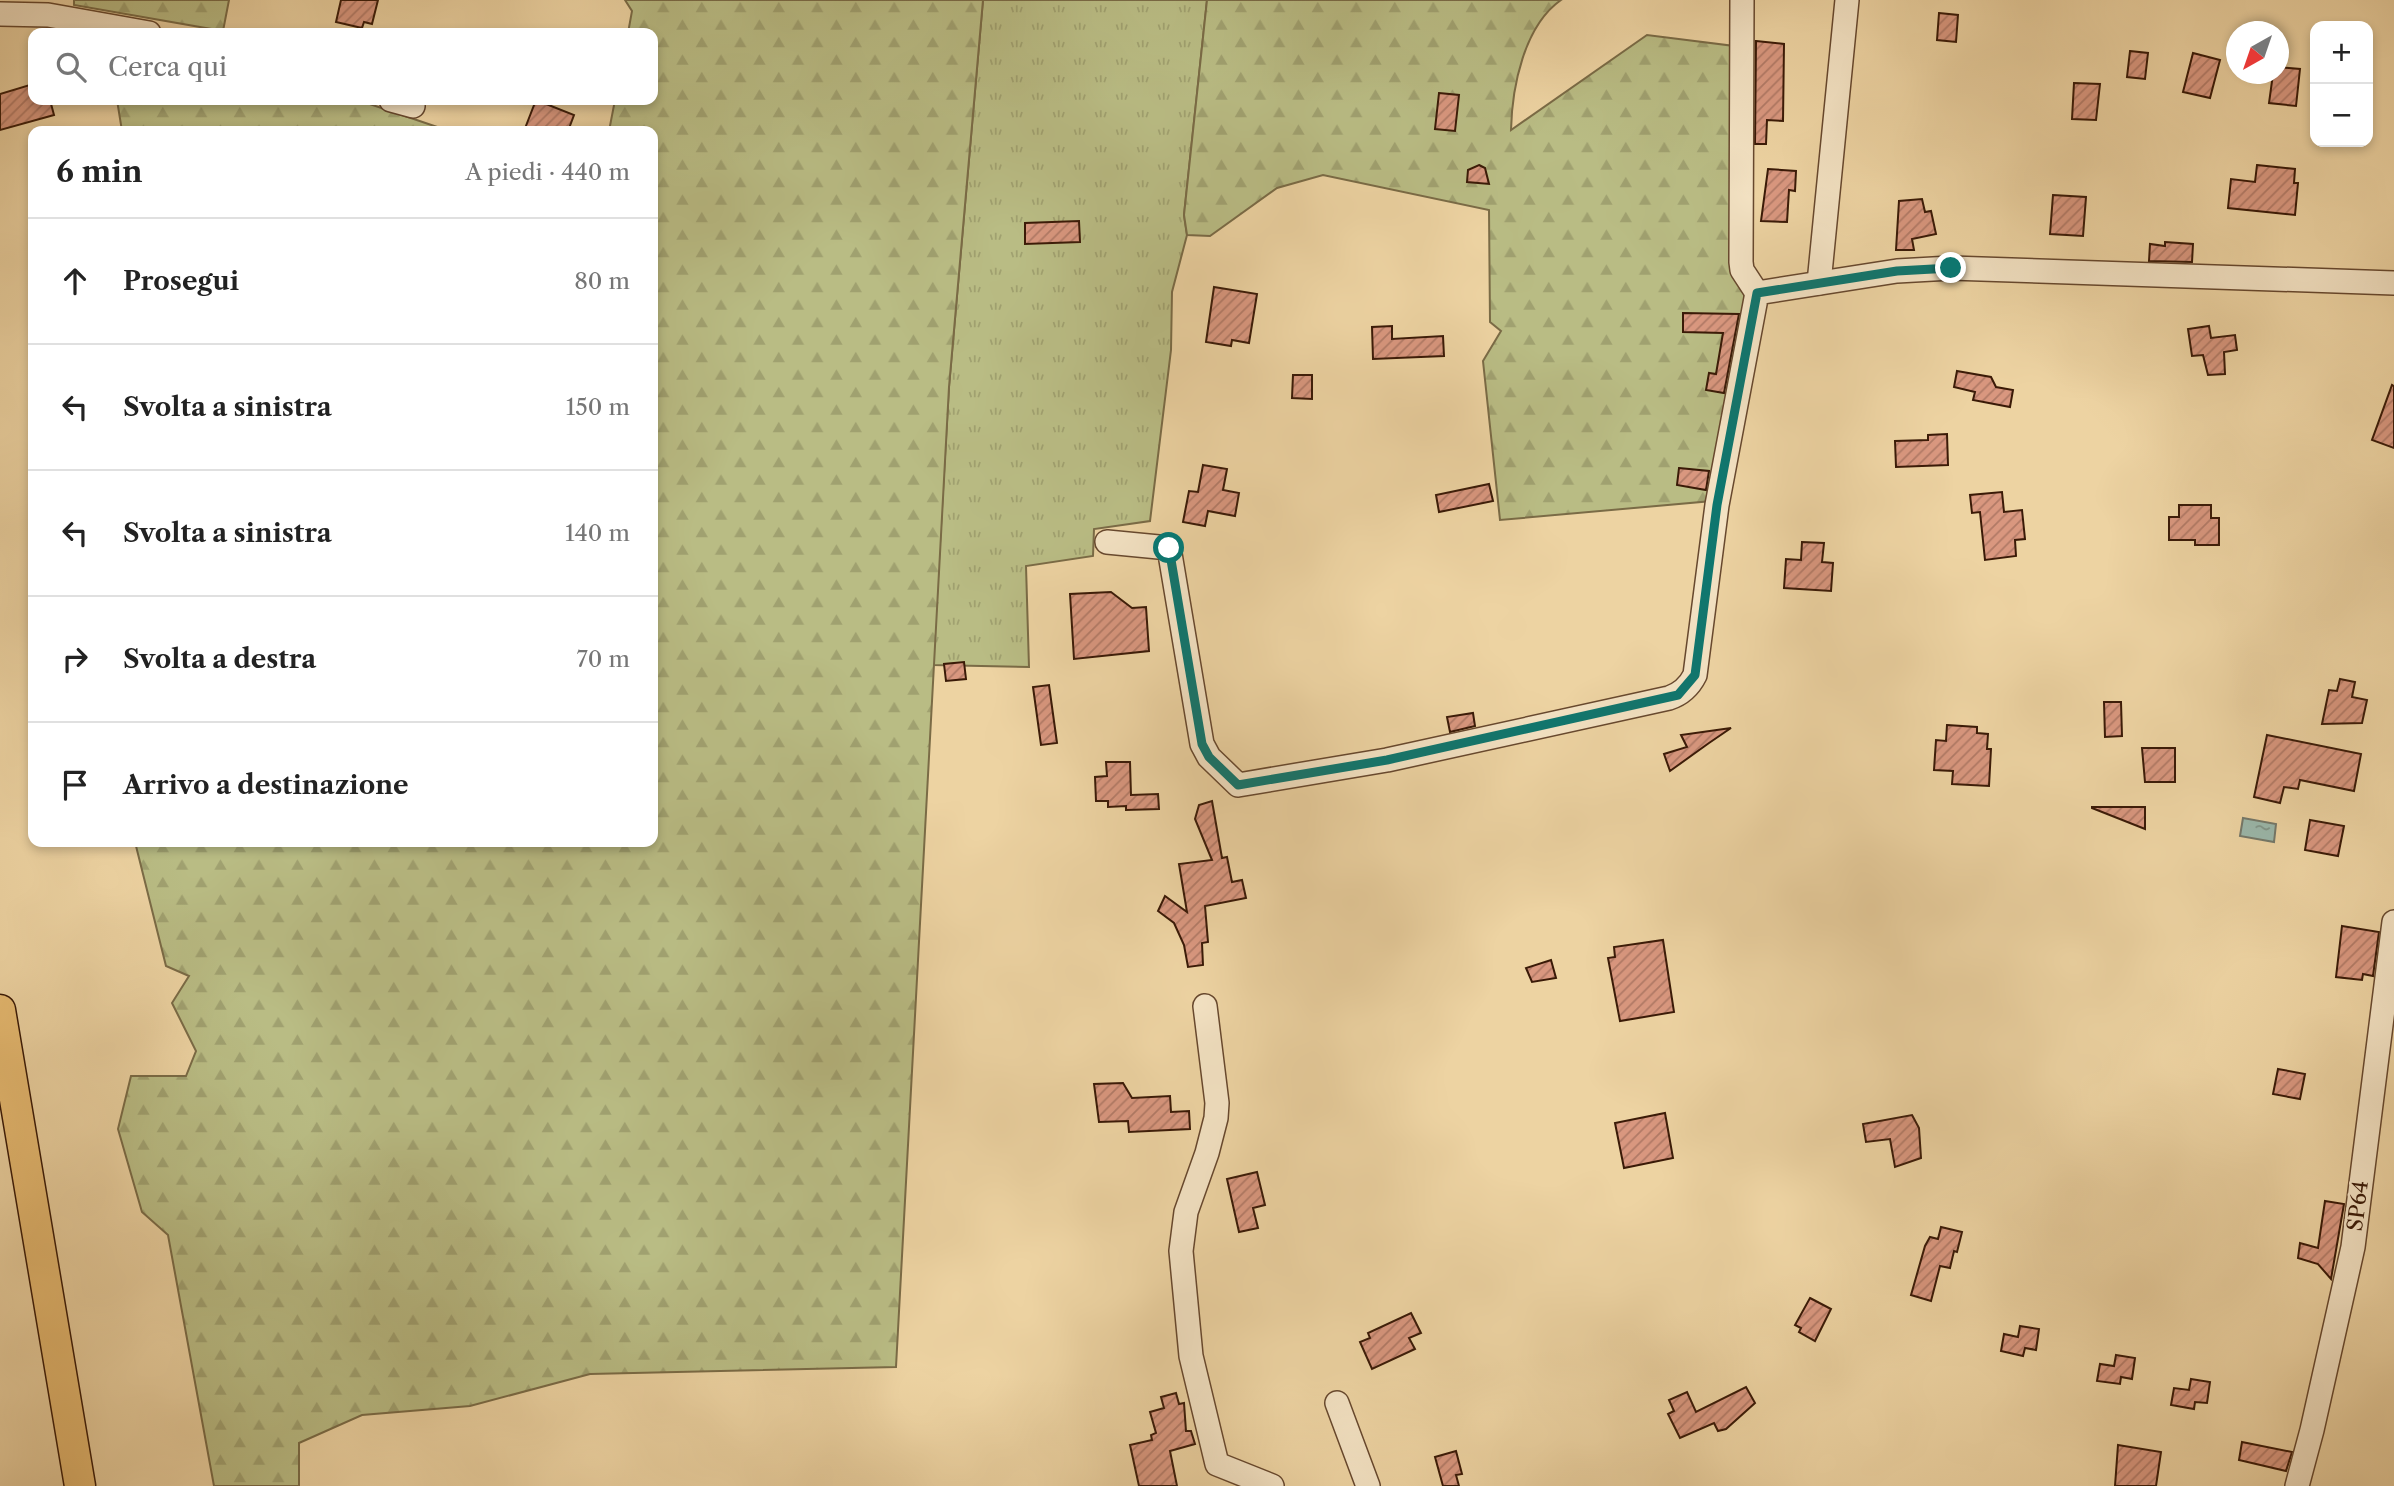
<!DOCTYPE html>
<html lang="it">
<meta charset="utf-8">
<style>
:root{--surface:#fff;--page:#f6f6f6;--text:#222;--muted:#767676;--line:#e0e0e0}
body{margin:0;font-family:"Libre Caslon Text",serif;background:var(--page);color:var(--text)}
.controls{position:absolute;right:21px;top:21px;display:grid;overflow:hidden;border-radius:14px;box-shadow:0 4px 10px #0003}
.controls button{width:63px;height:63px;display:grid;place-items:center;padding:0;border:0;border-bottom:2px solid var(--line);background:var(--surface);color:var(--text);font:35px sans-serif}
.compass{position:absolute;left:2226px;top:21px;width:63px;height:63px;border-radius:50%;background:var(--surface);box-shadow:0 4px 10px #0003;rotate:220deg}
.stop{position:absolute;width:21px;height:21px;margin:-16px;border:5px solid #0f766e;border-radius:50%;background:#fff}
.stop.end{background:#0f766e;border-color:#fff;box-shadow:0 2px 7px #0008}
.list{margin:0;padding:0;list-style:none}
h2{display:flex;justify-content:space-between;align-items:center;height:91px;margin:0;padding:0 28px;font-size:30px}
h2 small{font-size:23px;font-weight:400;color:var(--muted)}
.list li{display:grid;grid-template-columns:46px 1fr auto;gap:21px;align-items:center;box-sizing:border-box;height:126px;padding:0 28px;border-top:2px solid var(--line)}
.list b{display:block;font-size:26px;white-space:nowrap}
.list em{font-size:23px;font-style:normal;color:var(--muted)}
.icon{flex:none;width:38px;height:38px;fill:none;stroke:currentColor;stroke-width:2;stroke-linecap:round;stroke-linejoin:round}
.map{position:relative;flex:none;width:2394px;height:1486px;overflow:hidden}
.search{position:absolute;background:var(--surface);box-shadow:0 4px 10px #0003;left:28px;top:28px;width:630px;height:77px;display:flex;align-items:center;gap:18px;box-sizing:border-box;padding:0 24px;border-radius:14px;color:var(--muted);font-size:26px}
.panel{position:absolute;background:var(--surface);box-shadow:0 4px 10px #0003;left:28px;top:126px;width:630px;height:721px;border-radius:14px}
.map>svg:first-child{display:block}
</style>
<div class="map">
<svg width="2394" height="1486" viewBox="0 0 2394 1486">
<defs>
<pattern id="grass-tufts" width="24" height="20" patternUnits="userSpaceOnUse" patternTransform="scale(1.75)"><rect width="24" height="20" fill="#b9bc84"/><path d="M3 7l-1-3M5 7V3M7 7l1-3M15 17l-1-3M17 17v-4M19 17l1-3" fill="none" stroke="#a0a170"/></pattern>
<pattern id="forest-firs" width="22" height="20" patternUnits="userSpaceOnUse" patternTransform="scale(1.75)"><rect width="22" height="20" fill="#b9bc84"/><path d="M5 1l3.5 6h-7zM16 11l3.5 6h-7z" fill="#a0a170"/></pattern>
<pattern id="water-ripples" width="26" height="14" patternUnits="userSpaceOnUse" patternTransform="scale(1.75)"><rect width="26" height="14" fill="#9ab7aa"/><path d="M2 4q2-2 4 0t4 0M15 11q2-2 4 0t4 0" fill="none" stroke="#7f9488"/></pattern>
<pattern id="building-hatch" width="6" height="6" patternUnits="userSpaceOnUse" patternTransform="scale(1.75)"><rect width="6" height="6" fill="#d9977f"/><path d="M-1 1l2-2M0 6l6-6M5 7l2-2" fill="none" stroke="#b17a66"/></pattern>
</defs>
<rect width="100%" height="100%" fill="#edd3a2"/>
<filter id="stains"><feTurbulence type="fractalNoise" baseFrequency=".00286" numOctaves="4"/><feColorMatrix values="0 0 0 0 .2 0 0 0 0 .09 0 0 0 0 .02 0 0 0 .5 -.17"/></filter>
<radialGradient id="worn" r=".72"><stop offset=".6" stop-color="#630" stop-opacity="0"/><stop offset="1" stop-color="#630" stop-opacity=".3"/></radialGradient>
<path fill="url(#grass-tufts)" stroke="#7a6b46" stroke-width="2" d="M983 0H1207L1184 215 1187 235 1172 292 1171 350 1150 521 1094 529 1093 556 1026 566 1029 667 933 665 949 387Z"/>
<g fill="url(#forest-firs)" stroke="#7a6b46" stroke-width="2">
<path d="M74 0H229L223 31 74 5Z"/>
<path d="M625 0H983L949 387 896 1367 590 1374 470 1406 362 1415 299 1443V1486H214L168 1235 142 1212 118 1129 131 1076H186L196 1051 172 1003 189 976 166 966 135 842H653V131H609L615 100H653V33H628L632 11Z"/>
<path d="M1207 0H1561C1524 26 1512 87 1511 130L1647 35 1734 46 1750 296 1712 501 1500 520 1483 361 1501 331 1490 322 1489 210 1323 175 1277 188 1210 236 1187 235 1184 215Z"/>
<path d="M117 100H358L449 131H122Z"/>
</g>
<path fill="url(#water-ripples)" stroke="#747869" stroke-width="2" d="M2243 818 2276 824 2274 842 2240 836Z"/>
<g fill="url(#building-hatch)" stroke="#3a1a07" stroke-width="2">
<path d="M341 0H378L372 24 364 22 362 28 336 22Z"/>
<path d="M1939 13 1958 15 1956 42 1937 40Z"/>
<path d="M1756 41 1784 44 1783 121 1767 120 1766 144H1755Z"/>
<path d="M2130 51 2148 53 2145 79 2127 77Z"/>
<path d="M2193 53 2220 60 2210 98 2183 92Z"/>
<path d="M2278 67 2300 69 2296 106 2269 103 2273 74H2278Z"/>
<path d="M2074 83 2100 84 2096 120 2072 119Z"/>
<path d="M33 84V100H50L54 115 0 130V94Z"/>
<path d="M1439 93 1459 95 1455 131 1435 129Z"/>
<path d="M536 100 574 115 568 131H524Z"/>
<path d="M1479 165 1485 168 1489 184 1467 182 1468 170Z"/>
<path d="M2257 165 2295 169 2294 183H2298L2295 215 2228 208 2231 179 2255 182Z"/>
<path d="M1768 169 1796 171 1795 191 1789 190 1787 222 1761 221Z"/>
<path d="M2053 195 2086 197 2083 236 2050 234Z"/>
<path d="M1922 199 1925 212 1931 211 1936 234 1912 239 1914 250H1896L1899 201Z"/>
<path d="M1079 221 1080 242 1025 244V223Z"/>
<path d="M2165 242 2193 244 2192 262 2149 261 2150 244 2165 246Z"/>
<path d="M1214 287 1257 294 1249 343 1232 340 1231 346 1206 342Z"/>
<path d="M1683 313 1739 314 1724 393 1706 390 1709 373 1716 374 1723 333 1683 332Z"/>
<path d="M1392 326V339L1443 336 1444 356 1373 359 1372 327Z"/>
<path d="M2209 326 2211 338 2235 335 2237 350 2224 352 2225 374 2208 375 2203 355 2192 356 2188 329Z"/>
<path d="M1957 371 1991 377 1996 387 2013 390 2010 407 1973 400 1975 392 1954 387Z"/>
<path d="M1293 375H1312V399L1292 398Z"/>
<path d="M2392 385 2394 386V448L2372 440Z"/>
<path d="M1947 434 1948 465 1896 467 1895 441 1928 440V435Z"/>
<path d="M1203 465 1227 469 1223 490 1239 493 1235 516 1208 511 1205 526 1183 522 1189 491 1198 492Z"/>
<path d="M1679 468 1709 471 1706 490 1677 485Z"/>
<path d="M1489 484 1493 501 1439 512 1436 495Z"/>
<path d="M2002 492 2004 512 2022 510 2025 539 2015 540 2016 556 1985 560 1980 512 1972 513 1970 495Z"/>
<path d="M2179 505H2211V518H2219V545H2195V540H2169V517H2179Z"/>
<path d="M1802 542 1824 543 1822 562 1833 563 1831 591 1784 588 1786 559 1801 560Z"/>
<path d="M1111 592 1132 608 1146 607 1149 651 1074 659 1070 594Z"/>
<path d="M964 662 966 679 946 681 944 664Z"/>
<path d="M2340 679 2355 682 2352 697 2367 700 2362 723 2322 724 2329 690 2337 691Z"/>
<path d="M1049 685 1057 743 1041 745 1033 687Z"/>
<path d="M2104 702H2121L2122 736 2105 737Z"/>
<path d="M1473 713 1475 726 1450 732 1447 717Z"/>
<path d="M1947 725 1977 727V733L1988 734 1987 749H1991L1989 786 1952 784 1953 771 1934 770 1936 740 1946 741Z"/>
<path d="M1731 728 1709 743 1670 771 1664 754 1687 747 1681 735Z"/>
<path d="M2267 735 2361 754 2354 791 2300 780 2298 789 2284 787 2280 803 2254 797Z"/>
<path d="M2142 748H2175V782H2145Z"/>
<path d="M1106 762H1130L1131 795 1158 794 1159 809 1126 810V806L1108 807V801H1096L1095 777 1107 776Z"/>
<path d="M1212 801 1222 858 1227 857 1232 882 1242 880 1246 898 1205 906 1208 942 1202 943 1203 965 1188 967 1184 945 1174 923 1158 911 1165 896 1187 912 1179 864 1212 860 1195 819 1199 805Z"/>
<path d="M2092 807H2145V829L2092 808Z"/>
<path d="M2310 820 2344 826 2338 856 2305 850Z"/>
<path d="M2342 926 2379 932 2373 976 2363 974 2362 980 2336 977Z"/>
<path d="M1663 940 1674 1012 1620 1021 1608 958 1615 957 1614 947Z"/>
<path d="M1551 960 1556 978 1532 982 1526 968Z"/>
<path d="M2278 1069 2305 1074 2300 1099 2273 1094Z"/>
<path d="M1123 1083 1132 1098 1170 1096 1171 1112 1189 1111 1190 1129 1129 1132 1128 1121 1099 1122 1094 1084Z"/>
<path d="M1665 1113 1673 1158 1624 1168 1615 1123Z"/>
<path d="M1912 1115 1919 1128 1921 1158 1895 1167 1890 1139 1866 1142 1863 1124Z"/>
<path d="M1257 1172 1265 1205 1253 1208 1258 1228 1239 1232 1227 1179Z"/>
<path d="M2325 1201 2344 1204 2331 1279 2318 1264 2298 1258 2300 1243 2318 1248Z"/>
<path d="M1941 1227 1962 1232 1957 1252 1954 1251 1950 1268 1940 1266 1931 1301 1911 1295 1925 1246 1930 1237 1938 1239Z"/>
<path d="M1810 1298 1831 1309 1815 1341 1799 1332 1801 1328 1795 1325Z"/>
<path d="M1411 1313 1421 1333 1409 1338 1415 1349 1372 1369 1360 1342 1370 1338 1368 1333Z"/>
<path d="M2020 1326 2039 1329 2036 1350 2025 1348 2023 1356 2001 1351 2004 1334 2018 1337Z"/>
<path d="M2116 1355 2135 1358 2132 1379 2121 1377 2120 1384 2097 1381 2100 1364 2114 1366Z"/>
<path d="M2191 1379 2210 1382 2207 1403 2195 1402 2194 1409 2171 1405 2174 1388 2189 1390Z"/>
<path d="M1746 1387 1755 1403 1726 1429 1718 1431 1714 1423 1680 1438 1668 1414 1674 1411 1669 1400 1687 1392 1696 1412Z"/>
<path d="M1176 1393 1179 1404 1184 1403 1186 1431H1191L1195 1444 1170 1451 1177 1486H1139L1130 1445 1152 1440 1151 1435 1156 1433 1150 1412 1164 1408 1161 1397Z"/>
<path d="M2242 1442 2292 1452 2286 1471 2239 1460Z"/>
<path d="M2118 1445 2161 1452 2156 1486H2115Z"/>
<path d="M1456 1451 1462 1474 1456 1475 1459 1486H1443L1435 1457Z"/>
</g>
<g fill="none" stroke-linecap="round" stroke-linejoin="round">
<defs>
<g id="minor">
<path d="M1742 0 1741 262 1742 270 1757 293"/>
<path d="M0 14 48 15 149 33"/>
<path d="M391 100 413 106"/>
<path d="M1819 283 1847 0"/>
<path d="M1107 542 1169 548 1202 744 1209 757 1238 785 1387 760 1669 698C1681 694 1689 687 1695 675L1717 505 1757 293 1897 271 1951 268 2394 283"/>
<path d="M1205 1006 1217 1103 1216 1118 1207 1153 1186 1212 1181 1251 1191 1356 1217 1464 1272 1486"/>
<path d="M1337 1403 1368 1486"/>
<path d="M2297 1486 2312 1430 2353 1247 2394 922"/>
</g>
<path id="major" d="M0 1010 80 1486"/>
</defs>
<use href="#minor" stroke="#67482e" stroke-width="26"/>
<use href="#major" stroke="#3a1a07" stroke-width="33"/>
<use href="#minor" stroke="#f3e2c3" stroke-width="23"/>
<use href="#major" stroke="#e6ba71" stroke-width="30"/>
</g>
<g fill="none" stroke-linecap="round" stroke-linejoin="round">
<path stroke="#0f766e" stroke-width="9" d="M1169 548 1202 744 1209 757 1238 785 1387 760 1678 695 1695 675 1717 505 1757 293 1897 271 1951 268"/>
</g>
<g text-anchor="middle" stroke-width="5" stroke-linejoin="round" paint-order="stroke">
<g font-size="21" fill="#3a1a07" stroke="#f3e2c3">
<text transform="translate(2358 1206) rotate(-83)" y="7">SP64</text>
</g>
</g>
<rect width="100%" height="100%" filter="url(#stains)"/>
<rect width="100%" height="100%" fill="url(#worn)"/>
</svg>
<div class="controls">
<button>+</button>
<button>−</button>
</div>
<svg class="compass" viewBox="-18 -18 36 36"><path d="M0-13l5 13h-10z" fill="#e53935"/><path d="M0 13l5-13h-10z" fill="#767676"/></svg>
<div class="stop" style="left:1169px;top:548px"></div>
<div class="stop end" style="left:1951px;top:268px"></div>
<div class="search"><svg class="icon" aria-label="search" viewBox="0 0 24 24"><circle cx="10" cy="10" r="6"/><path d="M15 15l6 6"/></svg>Cerca qui</div>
<section class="panel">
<h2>6 min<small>A piedi · 440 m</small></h2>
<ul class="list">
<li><svg class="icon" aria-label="ahead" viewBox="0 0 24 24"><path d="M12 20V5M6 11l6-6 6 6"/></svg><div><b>Prosegui</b></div><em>80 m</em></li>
<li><svg class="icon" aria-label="left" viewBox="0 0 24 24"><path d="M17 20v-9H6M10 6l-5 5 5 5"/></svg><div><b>Svolta a sinistra</b></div><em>150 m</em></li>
<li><svg class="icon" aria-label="left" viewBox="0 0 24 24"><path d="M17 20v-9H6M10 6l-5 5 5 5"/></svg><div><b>Svolta a sinistra</b></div><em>140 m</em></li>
<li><svg class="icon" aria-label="right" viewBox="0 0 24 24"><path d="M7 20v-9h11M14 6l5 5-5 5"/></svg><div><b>Svolta a destra</b></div><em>70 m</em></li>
<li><svg class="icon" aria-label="arrive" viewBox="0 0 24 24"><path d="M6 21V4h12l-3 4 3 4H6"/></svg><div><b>Arrivo a destinazione</b></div></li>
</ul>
</section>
</div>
